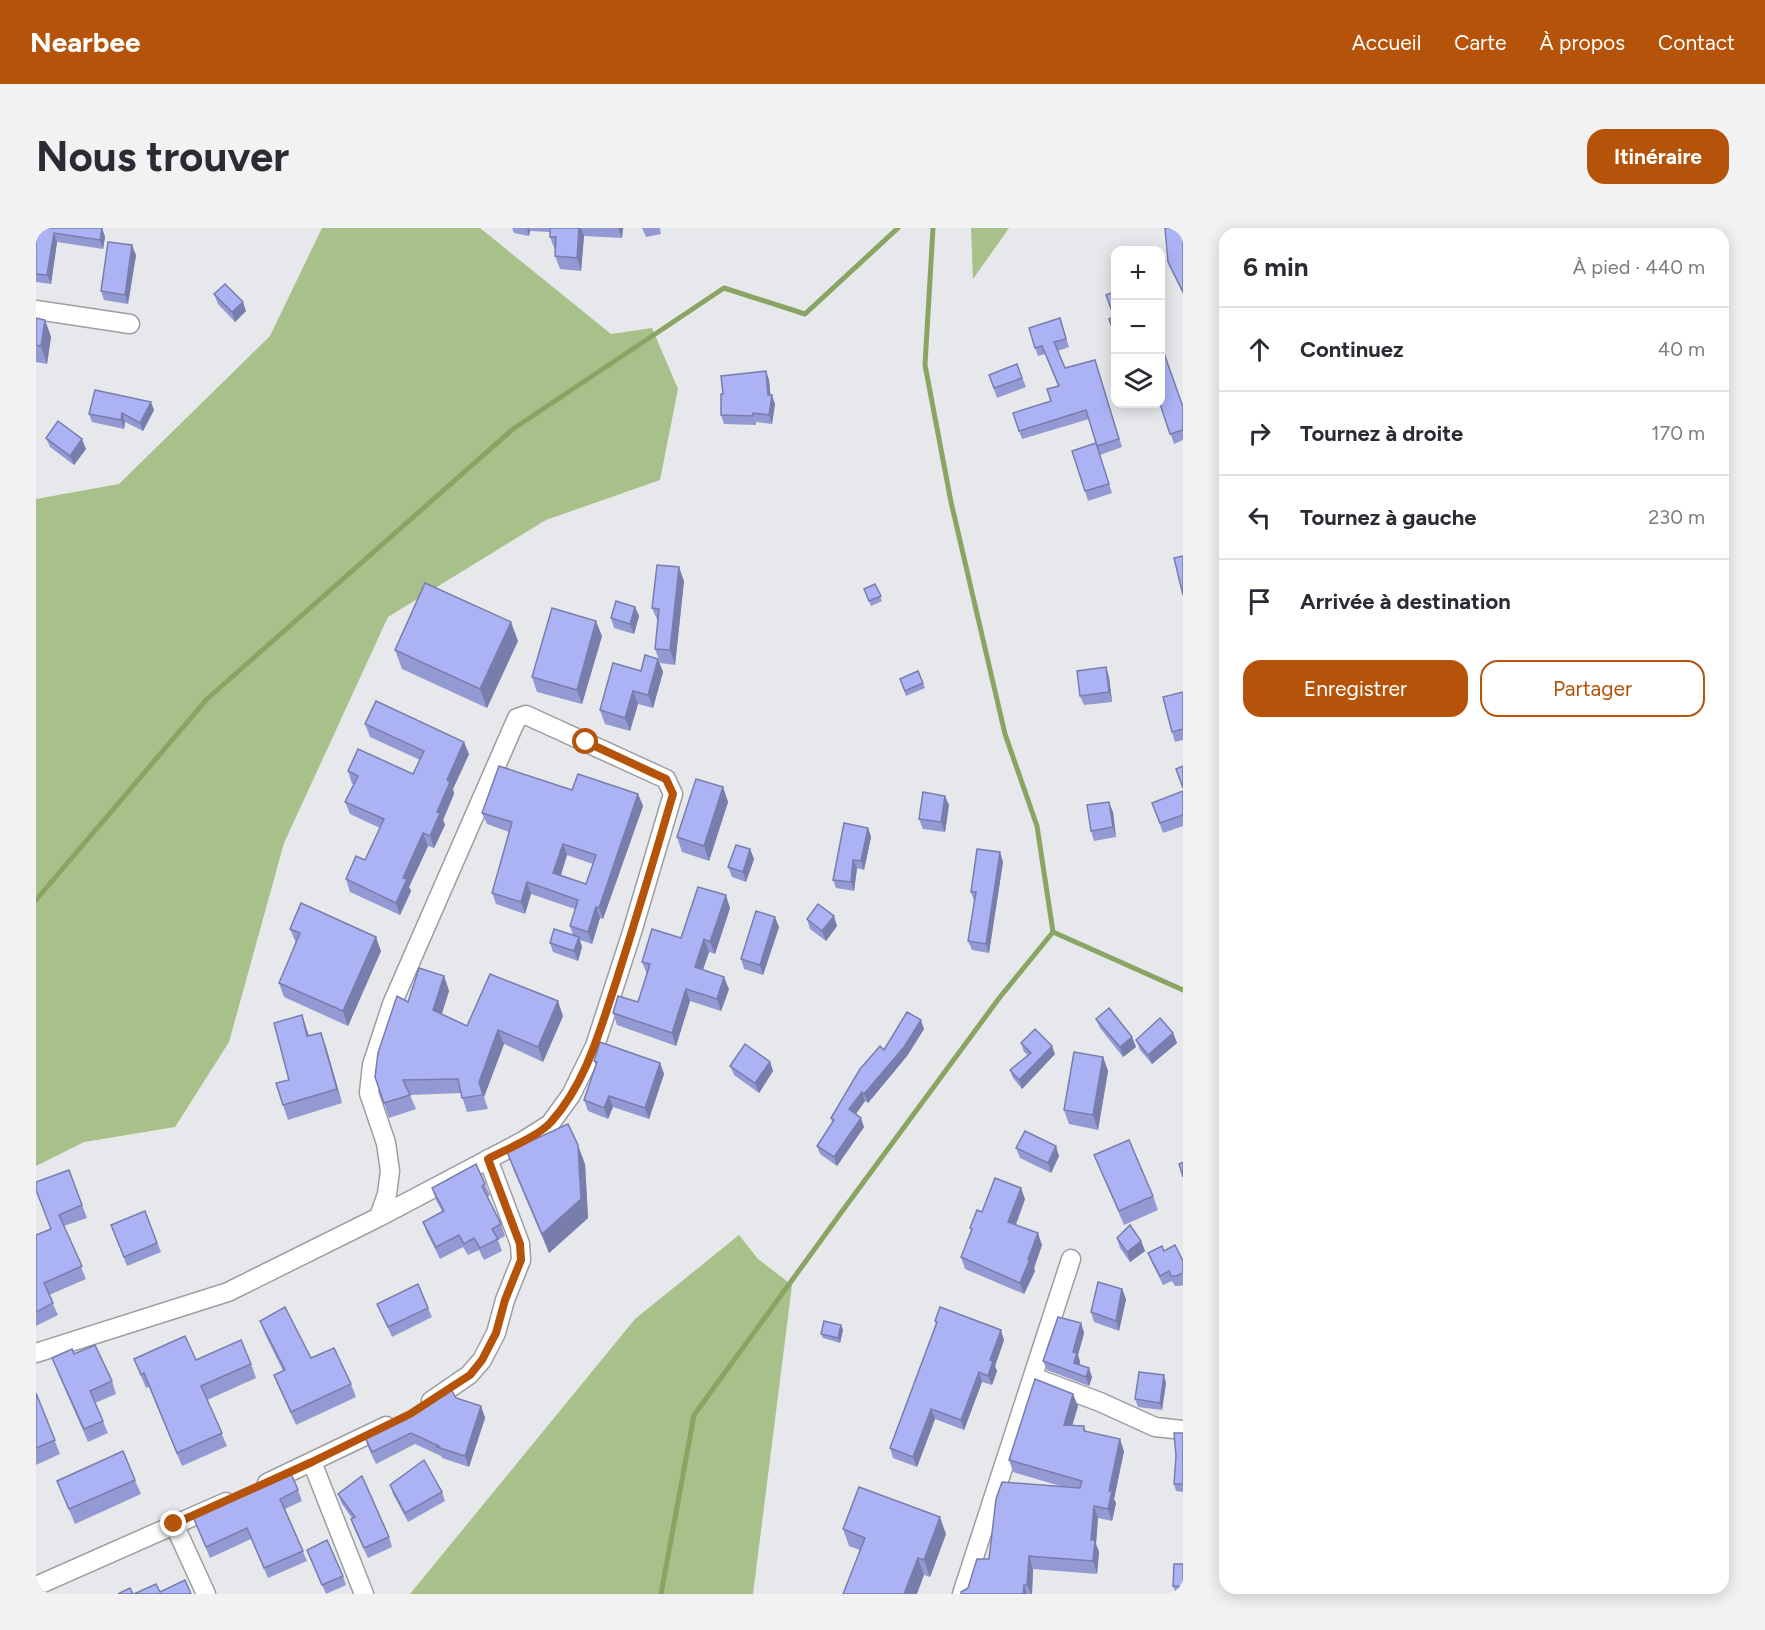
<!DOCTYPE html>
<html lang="fr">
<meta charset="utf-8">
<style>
:root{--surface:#fff;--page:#f2f2f3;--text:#2b2b33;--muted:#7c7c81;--line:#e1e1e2;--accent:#b45309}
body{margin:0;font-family:Figtree,sans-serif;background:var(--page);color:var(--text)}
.controls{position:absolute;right:18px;top:18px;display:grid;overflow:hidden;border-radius:12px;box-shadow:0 3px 15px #0003}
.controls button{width:54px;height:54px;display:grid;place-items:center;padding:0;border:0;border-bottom:2px solid var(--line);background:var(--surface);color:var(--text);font:30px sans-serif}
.stop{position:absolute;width:18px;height:18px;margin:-14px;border:4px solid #b45309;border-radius:50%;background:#fff}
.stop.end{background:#b45309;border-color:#fff;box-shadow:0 2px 6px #0008}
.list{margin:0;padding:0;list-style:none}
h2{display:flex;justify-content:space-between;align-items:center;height:78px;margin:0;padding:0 24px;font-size:26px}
h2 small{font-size:20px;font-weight:400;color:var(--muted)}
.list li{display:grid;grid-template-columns:39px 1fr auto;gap:18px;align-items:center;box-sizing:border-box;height:84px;padding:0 24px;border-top:2px solid var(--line)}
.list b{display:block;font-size:22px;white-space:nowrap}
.list em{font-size:20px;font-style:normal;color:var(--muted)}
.actions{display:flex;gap:12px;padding:18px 24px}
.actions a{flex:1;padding:14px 0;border:2px solid var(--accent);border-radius:18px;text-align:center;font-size:21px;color:var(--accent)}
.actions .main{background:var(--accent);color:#fff}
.icon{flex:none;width:33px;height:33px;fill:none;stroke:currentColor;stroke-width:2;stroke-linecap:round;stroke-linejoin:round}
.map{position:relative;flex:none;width:1147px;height:1366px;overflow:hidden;border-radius:18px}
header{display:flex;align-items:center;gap:36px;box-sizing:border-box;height:84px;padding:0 30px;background:var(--accent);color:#fff}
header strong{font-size:28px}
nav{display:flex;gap:33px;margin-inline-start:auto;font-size:21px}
.intro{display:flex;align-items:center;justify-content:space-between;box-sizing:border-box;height:144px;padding:0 36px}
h1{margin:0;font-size:42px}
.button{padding:15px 27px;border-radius:18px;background:var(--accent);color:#fff;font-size:21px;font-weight:700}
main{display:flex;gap:36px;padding:0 36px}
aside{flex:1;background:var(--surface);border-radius:18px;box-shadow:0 3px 15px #0003}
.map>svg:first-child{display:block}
</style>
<header>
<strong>Nearbee</strong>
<nav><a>Accueil</a><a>Carte</a><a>À propos</a><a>Contact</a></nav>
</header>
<div class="intro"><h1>Nous trouver</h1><a class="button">Itinéraire</a></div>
<main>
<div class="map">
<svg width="1147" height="1366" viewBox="0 0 1147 1366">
<rect width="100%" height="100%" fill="#e7e8eb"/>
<g fill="#a8c089">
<path d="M286 0H444L575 106 616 100 642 161 624 252 510 292 352 389 248 615 193 814 139 899 48 914 0 938V271L83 256 234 108Z"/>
<path d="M935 0H973L937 51Z"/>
<path d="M703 1007 722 1031 756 1057 717 1366H374L599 1091Z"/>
</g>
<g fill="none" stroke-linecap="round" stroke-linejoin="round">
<g stroke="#8aa563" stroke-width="5">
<path d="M897 0 889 137 915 274 969 506 1001 598 1017 704 1147 762"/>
<path d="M0 672 171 471 477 201 688 60 769 86 862 0"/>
<path d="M625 1366 658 1187 807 982 964 769 1017 704"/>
</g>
<defs>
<g id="minor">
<path d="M0 82 94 96"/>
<path d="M0 1125 192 1064 343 989 487 913 514 896 535 867 559 818 596 704 637 566 630 551 490 487 481 490 356 776 336 837 333 865 350 915 354 943 351 966 343 989"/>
<path d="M997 1149 1064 1174 1119 1199 1147 1202"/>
<path d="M395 1173 433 1147 446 1132 460 1105 469 1072 485 1032 484 1016 452 931"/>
<path d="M276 1234 328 1366"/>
<path d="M231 1255 350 1198"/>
<path d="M138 1296 170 1366"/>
<path d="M0 1358 190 1274"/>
<path d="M926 1366 1035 1031"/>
</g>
</defs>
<use href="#minor" stroke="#9e9ea2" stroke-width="21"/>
<use href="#minor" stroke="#fff" stroke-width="18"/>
</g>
<g fill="#939ad3" fill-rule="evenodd">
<path d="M0 0H66L69 9 67 21 21 14 15 56 0 54Z"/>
<path d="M476 0H587L586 10 548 8 545 43 524 41 519 28V22L514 9V4L494 3 493 8 478 5Z"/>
<path d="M606 0H624L625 6 610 9Z"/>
<path d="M1147 0V66L1136 43 1132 34Z"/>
<path d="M100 27 92 76 68 72 65 63Z"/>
<path d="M178 66 210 83 199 94 182 76Z"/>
<path d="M0 90 9 92 15 109 11 136 0 134Z"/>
<path d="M1024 90 1033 119 1022 123 1029 140 1059 132 1086 219 1064 227 1053 191 986 211 983 203 1015 173 1022 158 1009 126 1002 128 999 120Z"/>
<path d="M981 136 990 159 961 170 953 147Z"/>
<path d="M730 143 733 152 734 167 739 176 736 196 720 194V197L688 196 685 187Z"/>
<path d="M1124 176 1147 178V212L1138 216Z"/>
<path d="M118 182 107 203 89 194 88 201 56 194 53 186Z"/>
<path d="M10 210 50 221 38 237 14 219Z"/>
<path d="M1060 215 1076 265 1052 273 1049 263Z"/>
<path d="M648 353 639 437 624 435 619 421 622 394 616 380Z"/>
<path d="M839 356 846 373 835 378 828 361Z"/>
<path d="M599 379 603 388 598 406 578 400 575 390Z"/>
<path d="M566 408 546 476 501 464 496 449Z"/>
<path d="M482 413 451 480 366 441 359 422Z"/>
<path d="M622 431 627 444 617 480 602 476 594 503 569 496 564 482 605 443Z"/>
<path d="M1070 439 1073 449 1076 474 1048 477 1044 468Z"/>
<path d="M882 443 889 460 870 468 864 451Z"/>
<path d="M1147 464V512L1139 514 1136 504Z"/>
<path d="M329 496 433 526 417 561 418 566 407 592 409 597 398 620 392 618 373 659 375 663 364 687 314 664 310 651 329 632 344 600 314 586 309 574 318 556H316L312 543 377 546 384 532 334 509Z"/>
<path d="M687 559 692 574 673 633 646 624 641 609Z"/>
<path d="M536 562 602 566 607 578 567 691 564 690 556 716 544 712 546 719 542 733 517 724 514 715 537 707 534 698 539 681 495 666 489 686 460 676 456 665 473 604 451 596 446 585ZM531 627 557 636 550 656 525 647Z"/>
<path d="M1147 563V598L1127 605 1116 575Z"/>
<path d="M913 577 909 604 887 601 883 591Z"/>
<path d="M1077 584 1080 609 1058 613 1055 603Z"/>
<path d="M832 600 835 609 828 642 821 640 818 663 800 660 797 652Z"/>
<path d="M714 621 718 631 710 654 696 649 692 639Z"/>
<path d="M967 634 953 725 936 722 932 713 938 673 935 664Z"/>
<path d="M694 680 679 726 673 724 667 742 693 761 685 783 654 773 640 818 581 797 577 785 602 774 611 746 606 734Z"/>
<path d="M771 691 801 698 790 713 774 701Z"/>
<path d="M743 699 727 747 708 741 705 731Z"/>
<path d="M254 701 345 723 312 798 248 769 243 755 260 715Z"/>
<path d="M408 748 413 763 406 786 431 798 527 788 507 834 468 816 448 869 452 881 431 884 425 865 374 867 380 881 353 890 339 849 372 774Z"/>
<path d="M266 787 273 808 290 819 306 875 252 892 247 877Z"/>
<path d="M1060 791 1096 809 1100 819 1087 829 1064 800Z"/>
<path d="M888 801 871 828 832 875 829 873 820 886 828 899 801 938 784 926 781 918 796 894 795 890 848 822Z"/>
<path d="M1137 805 1141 815 1116 836 1104 822 1100 812Z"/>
<path d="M985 815 1019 826 986 861 977 850 974 842 992 827 988 824Z"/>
<path d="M1067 829 1072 843 1062 902 1033 896 1028 882Z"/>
<path d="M558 833 624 835 628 846 613 891 577 879 572 891 552 883 548 872 560 837Z"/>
<path d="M734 834 737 843 723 865 698 847 694 838Z"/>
<path d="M980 920 1023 928 1015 945 984 930Z"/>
<path d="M471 924 549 936 552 990 513 1025 478 943Z"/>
<path d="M1058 927 1117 968 1122 982 1088 997Z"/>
<path d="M33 942 51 990 28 998 50 1051 13 1067 22 1087 0 1098V1007L15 1001Z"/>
<path d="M449 956 454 967 451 969 465 996 469 1008 462 1012 466 1023 448 1032 443 1022 432 1027 427 1019 404 1031 391 1005 387 994 406 983 400 972 396 960Z"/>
<path d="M989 971 980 997 1006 1017 998 1040 999 1043 988 1066 929 1041 925 1029 936 1003 934 1000 946 984Z"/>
<path d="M109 983 125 1024 91 1038 75 997Z"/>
<path d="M1081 1010 1105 1013 1109 1023 1094 1034 1084 1020Z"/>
<path d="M1128 1023 1147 1033V1057L1144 1058H1139L1136 1053 1127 1057 1116 1035 1112 1025Z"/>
<path d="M1086 1061 1090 1071 1083 1103 1058 1094 1055 1084Z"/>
<path d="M341 1076 392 1080 396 1089 356 1109Z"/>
<path d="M224 1093 275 1130 315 1156 320 1169 260 1197 243 1160 238 1147 247 1143 229 1106Z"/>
<path d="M899 1093 968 1112 959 1138 961 1143 956 1157 946 1154 928 1202 899 1191 881 1239 857 1230 854 1220 900 1097Z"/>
<path d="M1045 1095 1048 1105 1042 1127 1044 1134 1043 1137 1056 1149 1053 1158 1011 1142 1007 1133Z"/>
<path d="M807 1102 804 1115 787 1110 785 1106Z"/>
<path d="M38 1126 76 1153 80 1166 59 1175 72 1205 52 1214 21 1143 16 1130Z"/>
<path d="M98 1131 160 1132 215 1136 220 1150 171 1172 191 1218 146 1238 113 1159 110 1160Z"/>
<path d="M1130 1155 1126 1182 1102 1179 1099 1171Z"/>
<path d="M0 1165 24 1226 0 1237Z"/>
<path d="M420 1170 445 1178 449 1190 433 1239 406 1230 405 1228 379 1216 340 1236 332 1219 328 1207Z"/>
<path d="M1042 1178 1036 1197 1048 1198 1050 1203 1088 1223 1078 1271 1080 1275 1076 1293 1062 1290 1060 1316 1063 1324 1061 1346 997 1341 996 1366H925L932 1360 953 1331 1028 1259 977 1244 973 1232Z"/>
<path d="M1147 1205V1264L1140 1263 1138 1256Z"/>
<path d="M99 1252 105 1266 39 1296 21 1253Z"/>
<path d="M354 1257 406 1264 409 1273 372 1294 357 1266Z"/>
<path d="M262 1262 266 1273 249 1281 271 1333 232 1350 215 1311 174 1330 157 1289Z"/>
<path d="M302 1266 353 1309 356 1319 332 1330 318 1300 315 1291 316 1290 306 1276Z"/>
<path d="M807 1301 910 1306 894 1349 813 1318Z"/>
<path d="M271 1322 307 1348 310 1357 290 1366Z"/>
<path d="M1147 1336V1366H1140L1137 1358Z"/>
</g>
<g fill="#787dac">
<path d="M66 0 69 9 67 21 64 12Z"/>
<path d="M491 0H493L494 3 493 8Z"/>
<path d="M543 0H545L548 8 545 43 541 30Z"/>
<path d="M582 0H587L586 10Z"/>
<path d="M18 5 21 14 15 56 11 47Z"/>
<path d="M96 17 100 27 92 76 89 67Z"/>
<path d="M207 74 210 83 199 94 196 84Z"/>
<path d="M9 92 15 109 11 136 5 118Z"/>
<path d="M730 143 733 152 735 172 736 167 739 176 736 196 733 187Z"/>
<path d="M115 174 118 182 107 203 104 195Z"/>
<path d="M86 185 89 194 88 201 85 192Z"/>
<path d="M46 211 50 221 38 237 34 228Z"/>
<path d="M643 339 648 353 639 437 634 422Z"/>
<path d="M599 379 603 388 598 406 594 396Z"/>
<path d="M560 393 566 408 546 476 541 462Z"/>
<path d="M475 394 482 413 451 480 444 461Z"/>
<path d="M622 431 627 444 617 480 612 467Z"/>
<path d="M1070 439 1073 449 1076 474 1073 464Z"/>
<path d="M597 463 602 476 594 503 589 490Z"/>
<path d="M428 514 433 526 417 561 418 566 407 592 409 597 398 620 394 608 401 584 411 552Z"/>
<path d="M687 559 692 574 673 633 668 618Z"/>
<path d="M602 566 607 578 567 691 563 680Z"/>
<path d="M909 568 913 577 909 604 905 594Z"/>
<path d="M1073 574 1077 584 1080 609 1077 599Z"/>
<path d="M832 600 835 609 828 642 825 633Z"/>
<path d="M387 605 392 618 373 659 375 663 364 687 360 675 367 650Z"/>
<path d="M527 616 531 627 522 656 517 645Z"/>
<path d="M714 621 718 631 710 654 707 644Z"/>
<path d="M964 624 967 634 953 725 950 716Z"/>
<path d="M817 632 821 640 818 663 815 654Z"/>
<path d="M491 654 495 666 489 686 485 674Z"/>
<path d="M690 667 694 680 679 726 674 714Z"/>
<path d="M560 679 564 690 556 716 552 704Z"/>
<path d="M798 688 801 698 790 713 786 703Z"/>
<path d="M739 689 743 699 727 747 724 737Z"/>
<path d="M340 709 345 723 312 798 307 783Z"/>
<path d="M543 709 546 719 542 733 538 723Z"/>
<path d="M668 711 673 724 663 752 659 739Z"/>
<path d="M408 748 413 763 402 797 397 782Z"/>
<path d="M688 749 693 761 685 783 681 771Z"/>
<path d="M650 761 654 773 640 818 636 805Z"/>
<path d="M522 773 527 788 507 834 502 819Z"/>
<path d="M266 787 271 802 276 823 271 808Z"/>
<path d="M885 792 888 801 871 828 832 875 828 866Z"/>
<path d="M462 802 468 816 448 869 452 881 443 854Z"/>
<path d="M285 805 290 819 306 875 301 861Z"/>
<path d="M1137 805 1141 815 1116 836 1112 827Z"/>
<path d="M1096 809 1100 819 1087 829 1084 819Z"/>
<path d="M1016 818 1019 826 986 861 983 852Z"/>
<path d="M1067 829 1072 843 1062 902 1057 887Z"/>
<path d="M734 834 737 843 723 865 719 855Z"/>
<path d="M624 835 628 846 613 891 609 880Z"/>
<path d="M826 864 829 873 817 890 813 881Z"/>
<path d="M573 868 577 879 572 891 568 880Z"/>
<path d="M825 890 828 899 801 938 798 929Z"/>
<path d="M542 917 549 936 552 990 513 1025 506 1006Z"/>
<path d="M1020 918 1023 928 1015 945 1012 935Z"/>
<path d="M985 960 989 971 976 1006 972 994Z"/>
<path d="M1002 1005 1006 1017 998 1040 999 1043 988 1066 984 1055Z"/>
<path d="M1105 1013 1109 1023 1094 1034 1091 1024Z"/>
<path d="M1086 1061 1090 1071 1083 1103 1080 1093Z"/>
<path d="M1045 1095 1048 1105 1042 1127 1044 1134 1041 1144 1038 1135 1037 1124Z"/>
<path d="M805 1097 807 1102 804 1115 802 1110Z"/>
<path d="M965 1102 968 1112 959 1138 961 1143 956 1157 952 1148 954 1132Z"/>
<path d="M1053 1140 1056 1149 1053 1158 1050 1149Z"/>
<path d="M943 1144 946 1154 928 1202 925 1192Z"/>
<path d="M1128 1147 1130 1155 1126 1182 1124 1175Z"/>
<path d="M1037 1166 1042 1178 1033 1209 1028 1197Z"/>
<path d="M445 1178 449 1190 433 1239 429 1228Z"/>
<path d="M895 1181 899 1191 881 1239 877 1229Z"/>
<path d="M1084 1211 1088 1223 1078 1271 1080 1275 1076 1293 1072 1281 1073 1263Z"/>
<path d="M1058 1278 1062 1290 1060 1316 1063 1324 1061 1346 1057 1333 1055 1312Z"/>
<path d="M904 1289 910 1306 894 1349 888 1332Z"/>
<path d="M993 1328 997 1341 996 1366H995L991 1357Z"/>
<path d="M882 1330 888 1347 881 1366H868Z"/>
<path d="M988 1357 991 1366H987Z"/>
</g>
<g fill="#abb3f5" stroke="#787dac" stroke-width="1.5" fill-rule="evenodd">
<path d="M0 0H66L64 12 18 5 11 47 0 46Z"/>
<path d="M514 0H543L541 30 519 28 520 9H514Z"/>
<path d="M1129 0H1147V64L1132 34Z"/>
<path d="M72 14 96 17 89 67 65 63Z"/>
<path d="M189 56 207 74 196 84 178 66Z"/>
<path d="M1080 63V111L1073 91 1078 89 1070 67Z"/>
<path d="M0 90 9 92 5 118 0 117Z"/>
<path d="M1024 90 1030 111 1018 114 1029 140 1059 132 1083 211 1061 218 1050 182 983 203 977 185 1015 173 1011 161 1023 158 1006 118 999 120 993 100Z"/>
<path d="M1129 128 1147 179V202L1134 206 1124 176H1125V129Z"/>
<path d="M981 136 986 150 958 160 953 147Z"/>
<path d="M730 143 732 167H736L733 187 717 185V188L685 187V166H687L685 148Z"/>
<path d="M59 162 115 174 104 195 86 185 85 192 53 186Z"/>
<path d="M22 193 46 211 34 228 10 210Z"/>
<path d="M1060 215 1073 256 1049 263 1036 223Z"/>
<path d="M1147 328V367L1138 330Z"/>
<path d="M621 337 643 339 634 422 619 421 623 381 616 380Z"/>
<path d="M389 355 475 394 444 461 359 422Z"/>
<path d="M839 356 845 368 833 373 828 361Z"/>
<path d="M580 373 599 379 594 396 575 390Z"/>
<path d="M516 380 560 393 541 462 496 449Z"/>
<path d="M609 427 622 431 612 467 597 463 589 490 564 482 577 435 605 443Z"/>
<path d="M1070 439 1073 464 1044 468 1041 443Z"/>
<path d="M882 443 887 455 869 463 864 451Z"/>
<path d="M1147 464V501L1136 504 1127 469Z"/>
<path d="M340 473 428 514 411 552 414 554 401 584 404 585 394 608 387 605 367 650 371 651 360 675 310 651 320 628 329 632 348 591 309 574 322 548 312 543 322 521 377 546 388 523 329 496Z"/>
<path d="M463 538 536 562 542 546 602 566 563 680 560 679 552 704 534 698 542 672 491 654 485 674 456 665 476 594 446 585ZM527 616 560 627 550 656 517 645Z"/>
<path d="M1147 538V560L1140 541Z"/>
<path d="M660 551 687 559 668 618 641 609Z"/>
<path d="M1147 563V587L1124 595 1116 575Z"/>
<path d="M887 564 909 568 905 594 883 591Z"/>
<path d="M1073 574 1077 599 1055 603 1051 577Z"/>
<path d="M808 595 832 600 825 633 817 632 815 654 797 652Z"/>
<path d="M700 617 714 621 707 644 692 639Z"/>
<path d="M941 621 964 624 950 716 932 713 940 664H935Z"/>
<path d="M662 659 690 667 674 714 668 711 659 739 688 749 681 771 650 761 636 805 577 785 582 768 602 774 614 736 606 734 616 701 645 710Z"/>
<path d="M265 675 340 709 307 783 243 755 264 705 254 701Z"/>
<path d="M782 676 798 688 786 703 771 691Z"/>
<path d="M720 683 739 689 724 737 705 731Z"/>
<path d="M518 701 543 709 538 723 514 715Z"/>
<path d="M383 740 408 748 397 782 431 798 454 746 522 773 502 819 462 802 443 854 447 867 426 870 422 851 367 852 374 867 348 875 339 849 342 825 361 768 372 774Z"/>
<path d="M1073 780 1096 809 1084 819 1060 791Z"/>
<path d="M871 784 885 792 868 819 828 866 826 864 813 881 825 890 798 929 781 918 798 892 795 890 824 841 844 818 848 822Z"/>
<path d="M266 787 271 808 285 805 301 861 247 877 240 855 253 852 238 795Z"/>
<path d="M1124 790 1137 805 1112 827 1100 812Z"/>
<path d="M999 801 1016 818 983 852 974 842 995 825 985 815Z"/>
<path d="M564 814 624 835 609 880 573 868 568 880 548 872 561 834 558 833Z"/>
<path d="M709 816 734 834 719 855 694 838Z"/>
<path d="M1038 824 1067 829 1057 887 1028 882Z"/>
<path d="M532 896 542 917 545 971 506 1006 471 924Z"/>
<path d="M989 903 1020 918 1012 935 980 920Z"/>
<path d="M1093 912 1117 968 1083 983 1058 927Z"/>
<path d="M1147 934V949L1143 936Z"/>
<path d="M440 936 449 956 446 958 465 996 456 1001 462 1011 444 1020 438 1010 428 1016 423 1007 400 1019 387 994 408 983 396 960Z"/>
<path d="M33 942 46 977 23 987 46 1038 8 1055 17 1075 0 1084V1007L15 1001 0 962V954Z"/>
<path d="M959 950 985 960 972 994 1002 1005 992 1031H994L984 1055 925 1029 936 1001 934 1000 941 982 946 984Z"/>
<path d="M109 983 121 1015 88 1029 75 997Z"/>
<path d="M1094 997 1105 1013 1091 1024 1081 1010Z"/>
<path d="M1139 1017 1147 1033V1045L1140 1048H1135L1133 1043 1124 1048 1112 1025 1126 1018 1128 1023Z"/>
<path d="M1062 1054 1086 1061 1080 1093 1055 1084Z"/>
<path d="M382 1056 392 1080 352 1099 341 1076Z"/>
<path d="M249 1079 275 1130 298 1120 315 1156 255 1184 238 1147 249 1142 224 1093Z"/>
<path d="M904 1079 965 1102 954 1132 957 1133 952 1148 943 1144 925 1192 895 1181 877 1229 854 1220 901 1094 899 1093Z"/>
<path d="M1022 1089 1045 1095 1037 1124 1041 1125 1038 1135 1053 1140 1050 1149 1007 1133Z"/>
<path d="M788 1093 805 1097 802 1110 785 1106Z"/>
<path d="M149 1108 160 1132 205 1112 215 1136 165 1158 186 1205 141 1225 108 1145 105 1147 98 1131Z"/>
<path d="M59 1117 76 1153 54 1163 67 1193 48 1201 16 1130 36 1121 38 1126Z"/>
<path d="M1103 1144 1128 1147 1124 1175 1099 1171Z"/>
<path d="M999 1151 1037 1166 1028 1197 1048 1198V1203L1084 1211 1073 1263H1076L1072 1281 1058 1278 1055 1312H1059L1057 1333 993 1328 991 1357H988L987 1366H925V1364L932 1360 941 1331H953L960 1271 966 1254 1044 1260 1046 1253 973 1232Z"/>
<path d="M414 1159 420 1170 445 1178 429 1228 401 1219 403 1218 375 1205 336 1224 328 1207 375 1185Z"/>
<path d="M0 1165 19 1212 0 1220Z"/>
<path d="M1138 1205H1147V1256H1138L1140 1228Z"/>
<path d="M87 1223 99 1252 33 1281 21 1253Z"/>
<path d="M388 1232 406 1264 369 1285 354 1257Z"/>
<path d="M254 1243 262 1262 244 1271 267 1323 228 1340 211 1300 170 1319 157 1289Z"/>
<path d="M326 1248 353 1309 328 1320 315 1291 319 1289 302 1266Z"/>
<path d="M823 1259 904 1289 888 1332 882 1330 868 1366H807L829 1310 807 1301Z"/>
<path d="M291 1312 307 1348 286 1357 271 1322Z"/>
<path d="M1138 1336H1147V1359L1137 1358Z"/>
<path d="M149 1352 155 1366H98L120 1356 124 1364Z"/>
<path d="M94 1360 97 1366H82Z"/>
</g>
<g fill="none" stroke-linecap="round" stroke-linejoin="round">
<path stroke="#b45309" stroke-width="8" d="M138 1296 276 1234 374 1186 434 1147 446 1132 460 1105 469 1072 485 1032 484 1016 452 931C469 922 503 908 515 894 550 855 564 802 580 754 600 691 619 628 637 566L630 551 550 514"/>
</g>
</svg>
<div class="controls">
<button>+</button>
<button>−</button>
<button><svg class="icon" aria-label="layers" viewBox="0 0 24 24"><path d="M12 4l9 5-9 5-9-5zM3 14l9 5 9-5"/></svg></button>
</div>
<div class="stop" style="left:550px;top:514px"></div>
<div class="stop end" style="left:138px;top:1296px"></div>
</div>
<aside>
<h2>6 min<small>À pied · 440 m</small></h2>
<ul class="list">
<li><svg class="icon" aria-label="ahead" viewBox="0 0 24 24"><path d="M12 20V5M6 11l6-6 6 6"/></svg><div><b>Continuez</b></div><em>40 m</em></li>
<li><svg class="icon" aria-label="right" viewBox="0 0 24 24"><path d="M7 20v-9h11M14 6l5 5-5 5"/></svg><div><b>Tournez à droite</b></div><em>170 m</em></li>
<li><svg class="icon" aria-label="left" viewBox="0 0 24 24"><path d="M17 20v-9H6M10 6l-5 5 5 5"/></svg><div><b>Tournez à gauche</b></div><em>230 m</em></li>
<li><svg class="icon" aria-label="arrive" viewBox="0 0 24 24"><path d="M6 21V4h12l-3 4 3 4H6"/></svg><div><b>Arrivée à destination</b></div></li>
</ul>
<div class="actions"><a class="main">Enregistrer</a><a>Partager</a></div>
</aside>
</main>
